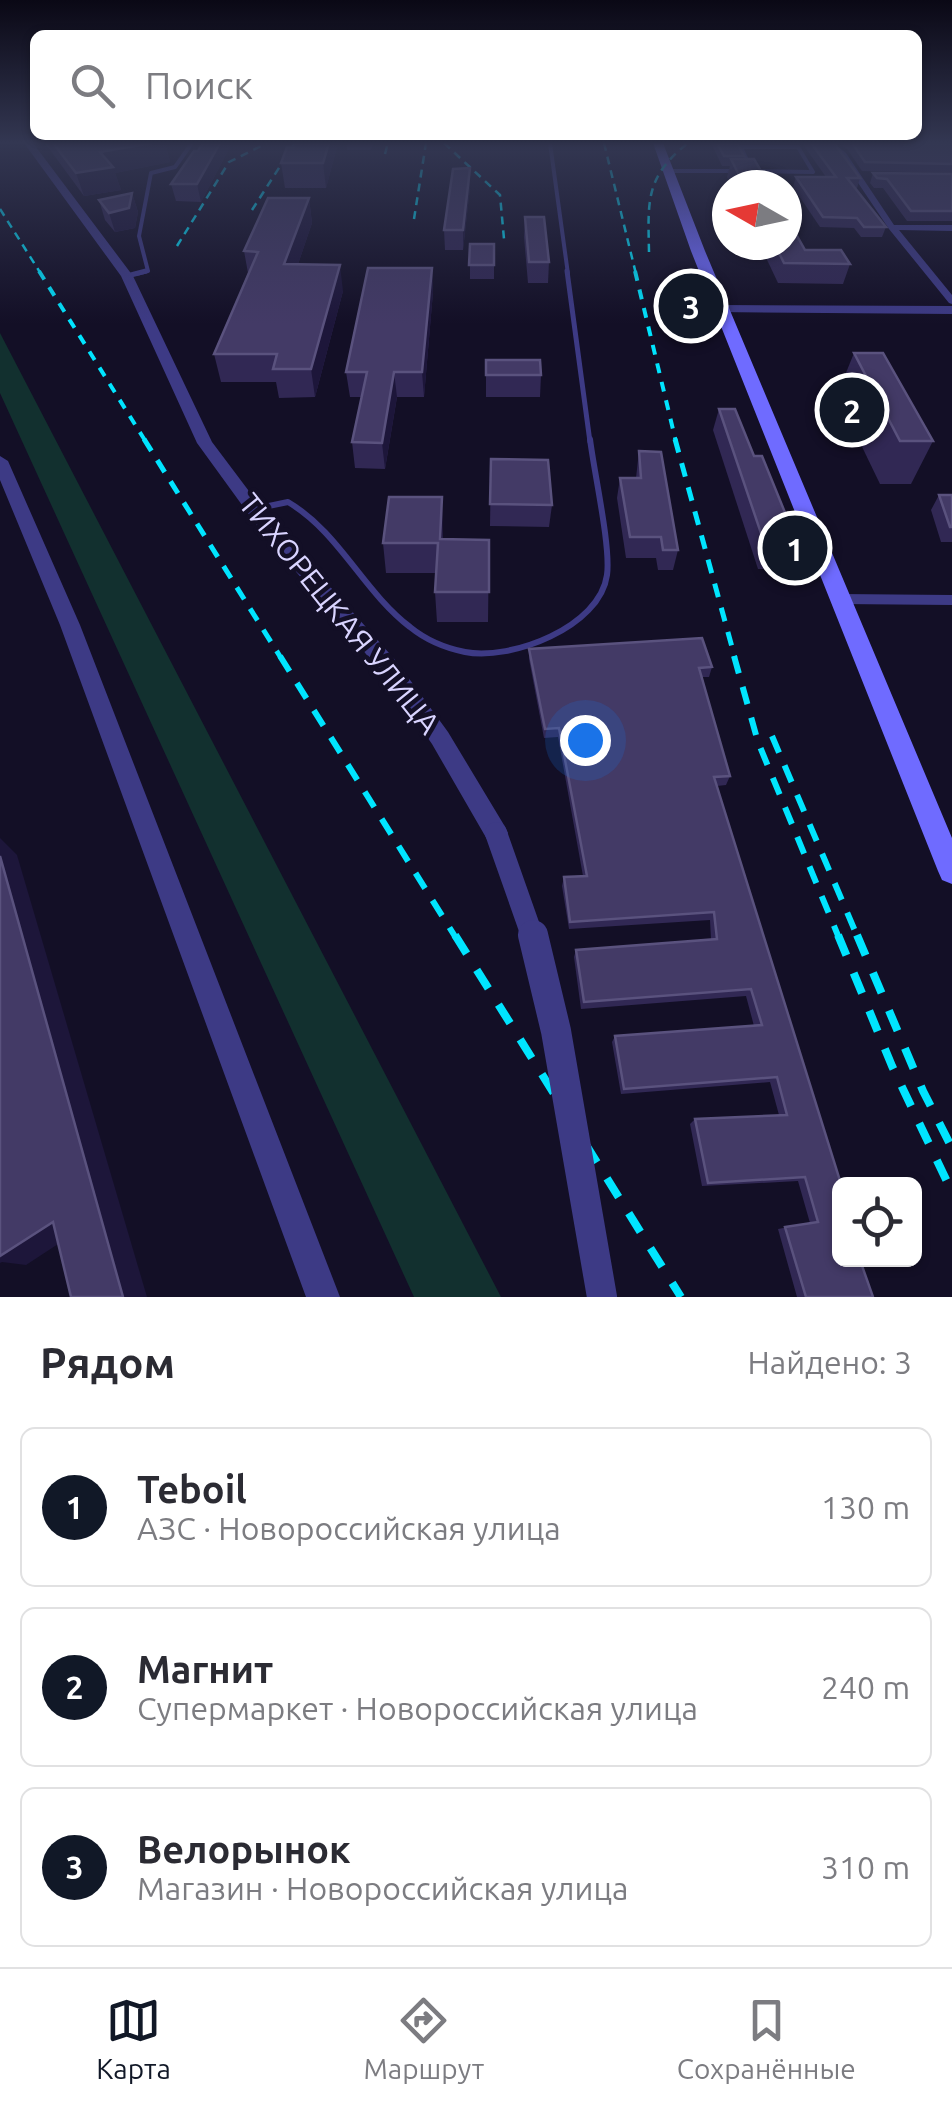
<!DOCTYPE html>
<html lang="ru">
<meta charset="utf-8">
<style>
:root{--surface:#fff;--page:#f2f2f3;--text:#2b2b33;--muted:#7c7c81;--line:#e1e1e2;--accent:#111827}
body{margin:0;font-family:Ubuntu,sans-serif;background:var(--page);color:var(--text)}
.controls{position:absolute;right:30px;bottom:30px;display:grid;overflow:hidden;border-radius:15px;box-shadow:0 2px 8px #0004}
.controls button{width:90px;height:90px;display:grid;place-items:center;padding:0;border:0;border-bottom:2px solid var(--line);background:var(--surface);color:var(--text);font:50px sans-serif}
.compass{position:absolute;left:712px;top:170px;width:90px;height:90px;border-radius:50%;background:var(--surface);box-shadow:0 2px 8px #0004;rotate:279deg}
.you{position:absolute;left:585px;top:740px;width:35px;height:35px;margin:-25px;border:8px solid #fff;border-radius:50%;background:#1a73e8;box-shadow:0 0 0 15px #1a73e833}
.badge{display:grid;place-items:center;width:65px;height:65px;border-radius:50%;background:var(--accent);color:#fff;font-size:32px;font-weight:700}
.pin{position:absolute;translate:-50% -50%;border:5px solid #fff;box-shadow:0 2px 10px #0006}
.list{margin:0;padding:0;list-style:none}
h2{display:flex;justify-content:space-between;align-items:center;height:130px;margin:0;padding:0 40px;font-size:42px}
h2 small{font-size:32px;font-weight:400;color:var(--muted)}
.list li{display:grid;grid-template-columns:65px 1fr auto;gap:30px;align-items:center;box-sizing:border-box;height:160px;margin:0 20px 20px;padding:0 20px;border:2px solid var(--line);border-radius:15px}
.list b{display:block;font-size:38px;white-space:nowrap}
.list p{margin:0;font-size:32px;white-space:nowrap;color:var(--muted)}
.list em{font-size:32px;font-style:normal;color:var(--muted)}
.icon{flex:none;width:55px;height:55px;fill:none;stroke:currentColor;stroke-width:2;stroke-linecap:round;stroke-linejoin:round}
.map{position:relative;flex:none;width:952px;height:1297px;overflow:hidden}
.search{position:absolute;background:var(--surface);box-shadow:0 2px 8px #0004;left:30px;right:30px;top:30px;height:110px;display:flex;align-items:center;gap:25px;box-sizing:border-box;padding:0 35px;border-radius:15px;color:var(--muted);font-size:38px}
.sheet{height:670px;background:var(--surface)}
nav{display:flex;justify-content:space-around;align-items:center;box-sizing:border-box;height:140px;border-top:2px solid var(--line);background:var(--surface);font-size:28px;color:var(--muted)}
nav a{display:grid;justify-items:center;gap:5px}
nav .on{color:var(--accent)}
.map>svg:first-child{display:block}
</style>
<div class="map">
<svg width="952" height="1297" viewBox="0 0 952 1297">
<rect width="100%" height="100%" fill="#130f26"/>
<path fill="#12302f" d="M0 333 501 1297H414L0 393Z"/>
<g fill="none" stroke-linecap="round" stroke-linejoin="round">
<g stroke="#3d3a85" stroke-width="4">
<path d="M550 143 568 274"/>
<path d="M749 165 741 147H798L813 172 753 171"/>
<path d="M669 171H734"/>
<path d="M136 274 148 271 139 236 151 173 175 167 192 143"/>
</g>
<g stroke="#3d3a85" stroke-width="5">
<path d="M567 271 590 442"/>
<path d="M127 276 146 271"/>
</g>
<path stroke="#3d3a85" stroke-width="6" d="M254 509 288 502C339 532 363 591 410 627 426 640 445 648 465 652 511 661 600 627 607 575 611 547 594 472 590 439"/>
<g fill="#3d3a85" fill-rule="evenodd">
<path d="M826 143H833L846 153 894 225H952V231L899 230 952 295V304L949 303 889 229 840 156Z"/>
<path d="M840 594 952 595V605L840 604 833 599Z"/>
</g>
<g fill="#3d3a85" fill-rule="evenodd">
<path d="M24 143H33L133 276 212 442 270 519 397 662 448 732 504 825 508 833 504 841 496 844 488 841 432 744 383 674 258 527 197 443 121 276Z"/>
<path d="M722 305 952 306V314L717 312V306Z"/>
<path d="M0 456 8 461 80 625 340 1297H306L60 625 0 480Z"/>
</g>
<path fill="#6f6bff" fill-rule="evenodd" d="M653 143H663L705 251 952 838V884L942 880 938 871 691 251Z"/>
<g stroke="#00e5ff" stroke-width="2.5" stroke-dasharray="8 6" stroke-linecap="butt">
<path d="M444 143 500 195 504 239"/>
<path d="M604 143 636 274"/>
<path d="M385 154 388 143"/>
<path d="M0 209 41 274"/>
<path d="M252 210 295 143"/>
<path d="M414 219 426 143"/>
<path d="M177 246 229 162 267 143"/>
<path d="M649 252C648 201 645 177 688 143"/>
</g>
<g stroke="#00e5ff" stroke-width="4" stroke-dasharray="10 9" stroke-linecap="butt">
<path d="M39 271 146 442"/>
<path d="M635 271 676 442"/>
</g>
<g stroke="#00e5ff" stroke-width="5" stroke-dasharray="14 11" stroke-linecap="butt">
<path d="M144 439 281 658"/>
<path d="M675 439 735 658"/>
</g>
<g stroke="#00e5ff" stroke-width="6" stroke-dasharray="18 14" stroke-linecap="butt">
<path d="M280 656 456 938"/>
<path d="M734 656 758 742 839 938"/>
<path d="M772 736 858 938"/>
</g>
<g stroke="#00e5ff" stroke-width="8" stroke-dasharray="22 19" stroke-linecap="butt">
<path d="M455 935 681 1297"/>
<path d="M838 935 892 1066 952 1192"/>
<path d="M857 935 923 1091 952 1148"/>
</g>
<path stroke="#3d3a85" stroke-width="22" d="M496 833 533 938"/>
<path stroke="#3d3a85" stroke-width="30" d="M533 935 556 1031 602 1297"/>
</g>
<g fill="#312854">
<path d="M45 143H165L170 162 115 173 121 190 84 196Z"/>
<path d="M203 143H229L230 147 201 202 176 201 171 184Z"/>
<path d="M338 143 326 188H285L281 163 294 147Z"/>
<path d="M346 143H373L371 150H347Z"/>
<path d="M711 143H802L737 144 744 156 743 159 769 185H731L727 177 730 166H722Z"/>
<path d="M802 143H834L860 178 857 188H855L886 227 882 237H861L854 228 820 227 793 187 796 177H826Z"/>
<path d="M839 143H952V173L862 171 848 150Z"/>
<path d="M470 168V187L463 250H445L444 230Z"/>
<path d="M873 173 952 174V221H907L883 188H874L870 183Z"/>
<path d="M132 193 138 212 135 228 115 232 105 220 99 200Z"/>
<path d="M309 198 312 223 298 264 343 291 315 397 279 398 276 382H221L214 354 248 273 244 251Z"/>
<path d="M525 217 549 262 548 283H528L524 237Z"/>
<path d="M470 244 494 265V279H470Z"/>
<path d="M760 245H787L850 264 843 284 778 283Z"/>
<path d="M432 268 433 292 424 397H397L385 469 355 468 352 442 361 397H350L346 372Z"/>
<path d="M854 353 933 441 911 484H880L837 395Z"/>
<path d="M486 360 541 375 540 397H486Z"/>
<path d="M719 409 754 456 799 547 790 569H758L713 430Z"/>
<path d="M639 451 678 550 673 570H658L656 558H626L617 498 620 478H636Z"/>
<path d="M491 459 552 505 549 527 490 526Z"/>
<path d="M939 495H952V542H941L931 510Z"/>
<path d="M443 527V539L489 540 488 622H437L435 592 437 573H386L383 543Z"/>
<path d="M529 649 712 667 709 677H702L730 776 726 785 717 786 840 1260 873 1297H797L778 1229 810 1223 798 1181 702 1186 690 1124 695 1119 779 1115 770 1082 621 1094 612 1042 615 1036 754 1026 746 996 581 1009 574 957 576 950 711 939 710 920 569 929 562 886 564 877 583 876 558 737 544 738 529 659Z"/>
</g>
<g fill="#1d163a">
<path d="M152 143H165L170 162 115 173 121 190 84 196 76 173 100 152Z"/>
<path d="M220 143H229L230 147 201 202 197 184Z"/>
<path d="M329 143H338L326 188 323 163Z"/>
<path d="M470 168V187L463 250V230Z"/>
<path d="M132 193 138 212 135 228 115 232 109 213Z"/>
<path d="M309 198 312 223 289 291 284 264Z"/>
<path d="M340 265 343 291 315 397 311 369Z"/>
<path d="M432 268 433 292 424 397 422 372Z"/>
<path d="M394 372 397 397 385 469 382 443Z"/>
<path d="M442 497 443 527 441 569 440 539Z"/>
<path d="M0 838 17 855 147 1297H123L0 856Z"/>
<path d="M53 1222 81 1229 26 1265 2 1262 0 1263V1246Z"/>
</g>
<g fill="#433a66" stroke="#5a527e" stroke-width="2.5">
<path d="M53 143H152L100 152 113 167 76 173Z"/>
<path d="M203 143H220L197 184H171L194 151H198Z"/>
<path d="M296 143H329L323 163H281L287 147H294Z"/>
<path d="M717 143H737L744 156H724Z"/>
<path d="M811 143H834L860 178H847L886 227H864L857 218 823 217 796 177H836Z"/>
<path d="M852 143H952V164L865 162Z"/>
<path d="M731 159H754L769 185H744Z"/>
<path d="M470 168 463 230H444L453 169Z"/>
<path d="M873 173 952 174V211H911L887 179 877 178Z"/>
<path d="M132 193 129 208 109 213 99 200Z"/>
<path d="M268 198H309L284 264 340 265 311 369H273L277 354H214L258 252 244 251Z"/>
<path d="M525 217H544L549 262H529Z"/>
<path d="M787 218 805 250H841L850 264 784 263 775 245H787Z"/>
<path d="M470 244H494V265H469Z"/>
<path d="M368 268H432L422 372H394L382 443 352 442 367 372H346Z"/>
<path d="M854 353H883L933 441H900Z"/>
<path d="M486 360H540L541 375H486Z"/>
<path d="M719 409H735L754 456H762L799 547 766 548Z"/>
<path d="M639 451 661 452 678 550H663L661 537H630L620 478H641Z"/>
<path d="M491 459 548 460 552 505 490 504Z"/>
<path d="M939 495H952V527H950Z"/>
<path d="M389 497H442L440 539 489 540V592H435L438 543H383Z"/>
<path d="M702 638 712 667 699 668 730 776 714 777 841 1184 840 1260H860L873 1297H806L785 1227 818 1222 805 1177 708 1183 695 1119 787 1115 777 1077 624 1089 615 1036 762 1025 751 989 584 1002 576 950 717 939 714 912 570 922 564 877 587 876 559 728 545 729 529 649Z"/>
<path d="M0 856 123 1297H71L53 1222 0 1256Z"/>
</g>
<linearGradient id="sky" x2="0" y2="1"><stop stop-color="#0a0815"/><stop offset="0.44" stop-color="#333752"/><stop offset="1" stop-color="#333752" stop-opacity="0"/></linearGradient>
<rect width="952" height="324" fill="url(#sky)"/>
<g text-anchor="middle" stroke-width="9" stroke-linejoin="round" paint-order="stroke">
<g font-size="30" fill="#d9d4ff" stroke="#130f26">
<text transform="translate(339 614) rotate(51)" y="10">ТИХОРЕЦКАЯ УЛИЦА</text>
</g>
</g>
</svg>
<div class="controls">
<button><svg class="icon" aria-label="locate" viewBox="0 0 24 24"><circle cx="12" cy="12" r="6"/><path d="M12 2v4M12 18v4M2 12h4M18 12h4"/></svg></button>
</div>
<svg class="compass" viewBox="-18 -18 36 36"><path d="M0-13l5 13h-10z" fill="#e53935"/><path d="M0 13l5-13h-10z" fill="#7c7c81"/></svg>
<div class="you"></div>
<div class="pin badge" style="left:795px;top:548px">1</div>
<div class="pin badge" style="left:852px;top:410px">2</div>
<div class="pin badge" style="left:691px;top:306px">3</div>
<div class="search"><svg class="icon" aria-label="search" viewBox="0 0 24 24"><circle cx="10" cy="10" r="6"/><path d="M15 15l6 6"/></svg>Поиск</div>
</div>
<section class="sheet">
<h2>Рядом<small>Найдено: 3</small></h2>
<ul class="list">
<li><span class="badge">1</span><div><b>Teboil</b><p>АЗС · Новороссийская улица</p></div><em>130 m</em></li>
<li><span class="badge">2</span><div><b>Магнит</b><p>Супермаркет · Новороссийская улица</p></div><em>240 m</em></li>
<li><span class="badge">3</span><div><b>Велорынок</b><p>Магазин · Новороссийская улица</p></div><em>310 m</em></li>
</ul>
</section>
<nav>
<a class="on"><svg class="icon" aria-label="map" viewBox="0 0 24 24"><path d="M3 6l6-2 6 2 6-2v14l-6 2-6-2-6 2zM9 4v14M15 6v14"/></svg>Карта</a>
<a><svg class="icon" aria-label="directions" viewBox="0 0 24 24"><path d="M12 3l9 9-9 9-9-9zM9 14v-3h6M13 9l2 2-2 2"/></svg>Маршрут</a>
<a><svg class="icon" aria-label="saved" viewBox="0 0 24 24"><path d="M7 4h10v16l-5-4-5 4z"/></svg>Сохранённые</a>
</nav>
